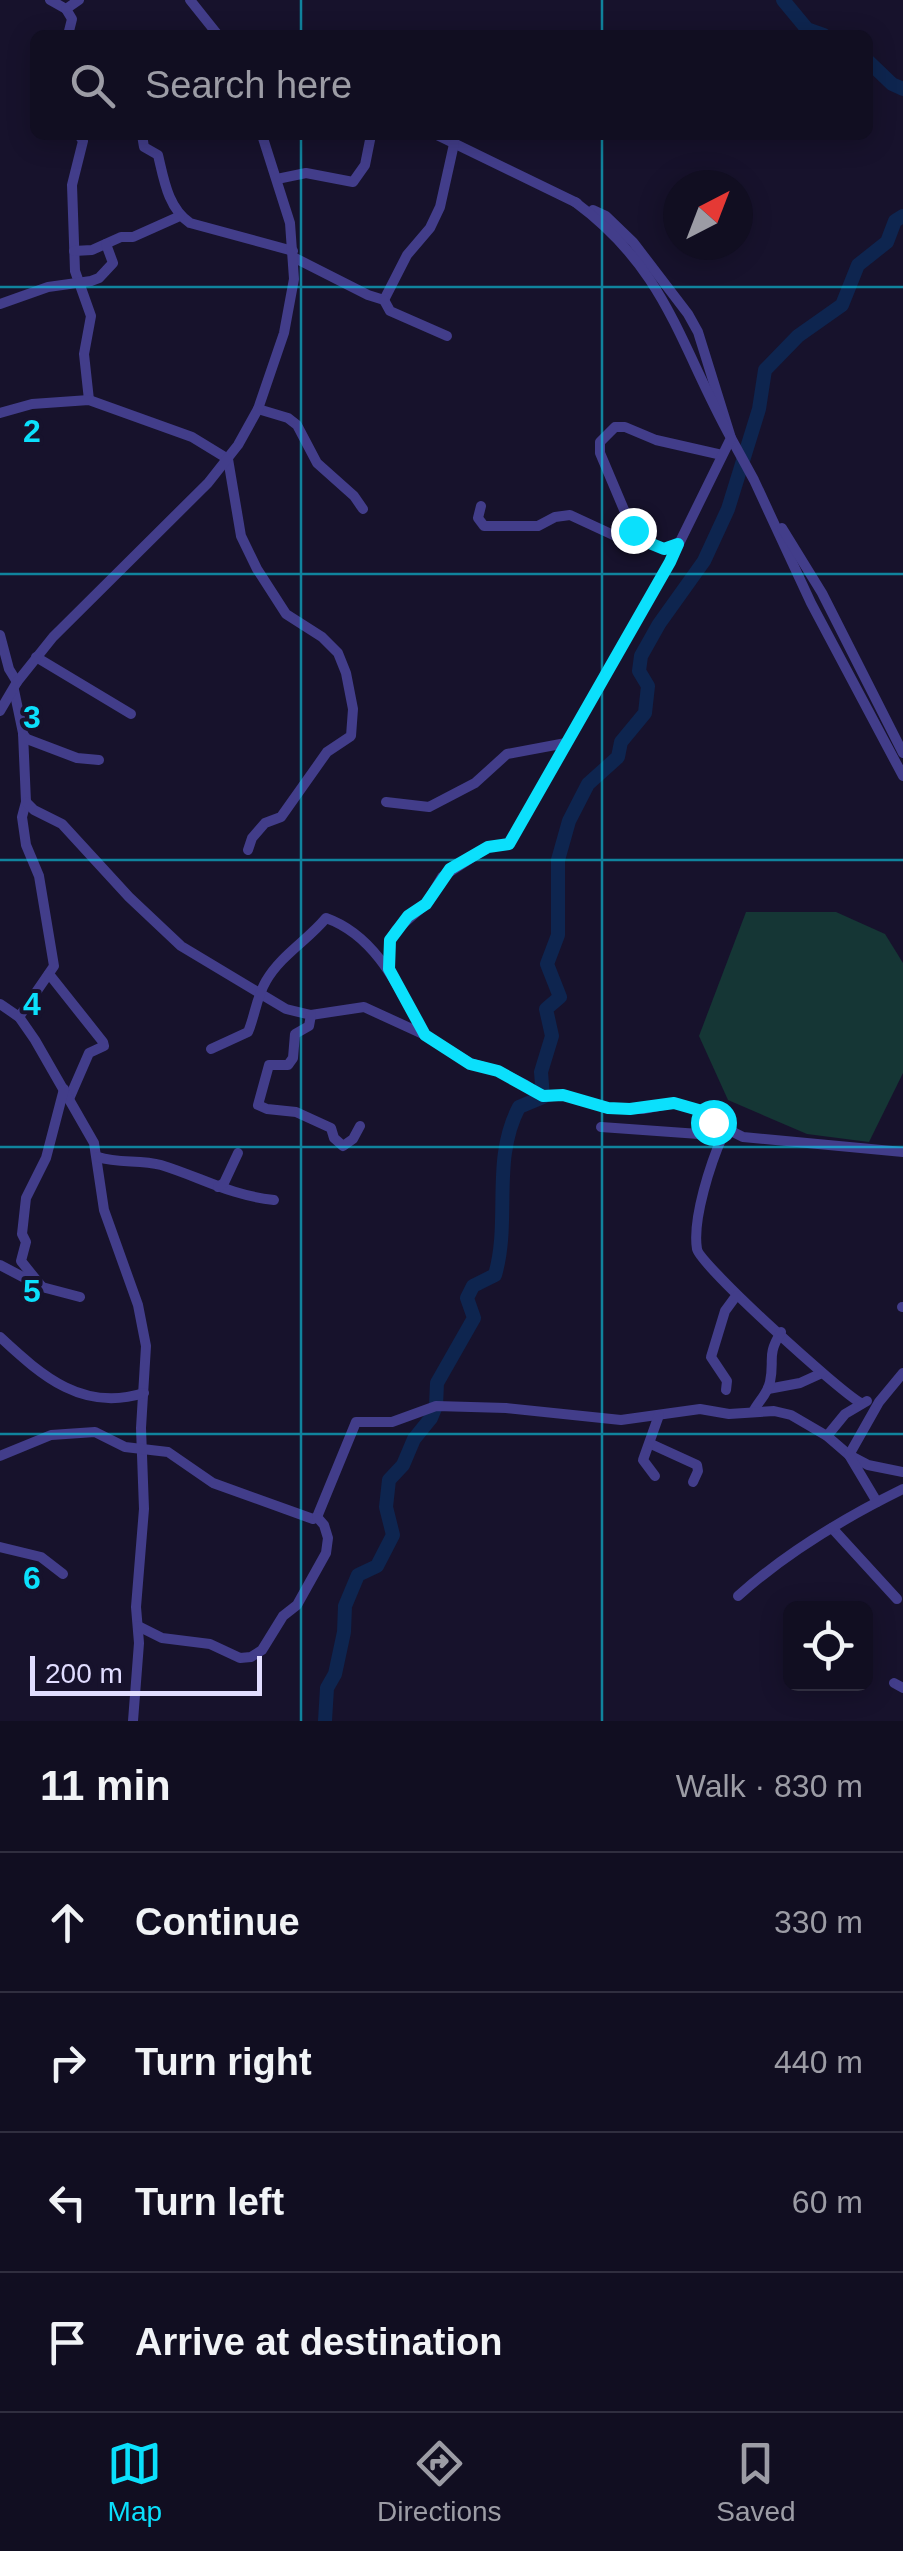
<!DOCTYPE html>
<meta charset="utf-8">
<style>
:root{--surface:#110e21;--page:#1a172a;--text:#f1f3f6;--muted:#9c9ca5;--line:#302e3f;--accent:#0be0fc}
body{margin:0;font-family:Helvetica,sans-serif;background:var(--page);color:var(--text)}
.controls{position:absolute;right:30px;bottom:30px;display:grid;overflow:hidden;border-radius:15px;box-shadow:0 5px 25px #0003}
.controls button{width:90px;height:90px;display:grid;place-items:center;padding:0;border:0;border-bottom:2px solid var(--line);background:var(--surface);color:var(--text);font:50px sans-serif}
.compass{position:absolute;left:663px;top:170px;width:90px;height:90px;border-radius:50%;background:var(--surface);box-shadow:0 5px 25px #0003;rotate:42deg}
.scale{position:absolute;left:30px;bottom:25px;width:232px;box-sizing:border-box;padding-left:10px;border:5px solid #e1ddff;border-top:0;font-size:28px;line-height:35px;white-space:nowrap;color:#e1ddff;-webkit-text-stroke:8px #17122c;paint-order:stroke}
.stop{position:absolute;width:30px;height:30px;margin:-22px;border:8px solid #0be0fc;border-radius:50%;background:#fff}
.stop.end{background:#0be0fc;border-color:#fff;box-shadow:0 2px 10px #0008}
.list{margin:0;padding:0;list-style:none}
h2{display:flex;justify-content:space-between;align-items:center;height:130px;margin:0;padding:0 40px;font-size:42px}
h2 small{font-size:32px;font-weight:400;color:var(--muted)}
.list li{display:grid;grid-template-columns:65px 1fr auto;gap:30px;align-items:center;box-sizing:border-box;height:140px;padding:0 40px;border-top:2px solid var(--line)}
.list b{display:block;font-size:38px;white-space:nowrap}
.list em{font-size:32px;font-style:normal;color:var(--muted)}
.icon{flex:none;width:55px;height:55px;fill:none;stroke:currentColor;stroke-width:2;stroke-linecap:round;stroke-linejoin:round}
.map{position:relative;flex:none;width:903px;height:1721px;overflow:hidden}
.search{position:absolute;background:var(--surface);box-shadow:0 5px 25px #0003;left:30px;right:30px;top:30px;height:110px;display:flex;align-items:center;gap:25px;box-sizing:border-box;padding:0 35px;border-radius:15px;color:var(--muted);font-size:38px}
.sheet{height:690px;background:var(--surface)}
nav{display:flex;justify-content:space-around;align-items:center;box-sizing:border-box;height:140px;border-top:2px solid var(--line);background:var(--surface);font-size:28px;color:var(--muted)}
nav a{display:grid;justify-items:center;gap:5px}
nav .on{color:var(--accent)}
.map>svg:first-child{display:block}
</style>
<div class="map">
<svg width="903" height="1721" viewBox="0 0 903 1721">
<rect width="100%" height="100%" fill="#17122c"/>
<path fill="#153635" d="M746 912H836L885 934 903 963V1073L869 1142 807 1134 728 1100 699 1036Z"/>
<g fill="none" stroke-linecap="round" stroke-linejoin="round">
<g stroke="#0e254f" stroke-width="14">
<path d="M783 0 807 29 824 35"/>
<path d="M868 61 892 84 903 89"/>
<path d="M325 1721 327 1688 335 1674 344 1632 345 1606 358 1575 377 1566 393 1535 386 1507 389 1480 403 1465 414 1439 431 1418 436 1406 437 1383 474 1318 467 1298 473 1286 495 1275C511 1220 491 1160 519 1107L543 1097 541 1072 552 1036 546 1009 560 997 547 964 558 935V860L569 821 588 784 618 757 621 742 645 713 648 686 639 671 641 656 659 624 704 561 728 509 759 409 765 370 798 336 842 305 858 265 887 242 895 221 903 216"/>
</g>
<g stroke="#423d8a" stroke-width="10">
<path d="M50 0 66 9 79 0"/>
<path d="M190 0 218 35"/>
<path d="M66 9 72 19 68 35"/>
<path d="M79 135 83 141 72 185 75 271 91 316 84 354 89 400"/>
<path d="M142 135 144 147 158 155C164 180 168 208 190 223L293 251"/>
<path d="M437 135 577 203"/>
<path d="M277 179 306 173 353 182 365 165 371 135"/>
<path d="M593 210 606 216 633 242 688 314 698 332 731 438 754 480 811 603 903 776"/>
<path d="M74 251 92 250 121 237H133L180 216"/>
<path d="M293 257 368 295 384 300 407 255 430 228 440 207 454 144"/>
<path d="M384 300 390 311 447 336"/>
<path d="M0 304 48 287 91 281 99 278 113 263 106 244"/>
<path d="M258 409 288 418 297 425 317 463 354 496 363 509"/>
<path d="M0 413 32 404 89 400 192 437 228 459 241 536 257 569 286 614 322 637 338 653 346 673 353 709 351 736 327 752 281 817 265 823 252 838 248 850"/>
<path d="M481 506 478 518 484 526H538L555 517 570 515 624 540 645 544"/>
<path d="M782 528 822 593 903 753"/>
<path d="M676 545 663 549 642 540 633 531 600 453V442L615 427H625L656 440 722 455"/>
<path d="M0 635 9 669 17 682"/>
<path d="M36 657 131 714"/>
<path d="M14 690 23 733 26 802 22 817 26 845 39 876 54 966 19 1017"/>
<path d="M0 711 17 682 53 637 208 483 238 445 258 409 284 333 294 279 290 223 262 135"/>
<path d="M23 734 27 739 77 758 99 760"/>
<path d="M26 802 34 810 62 824 129 897 181 946 286 1009 311 1015 364 1007 425 1035 470 1063 498 1071 526 1085 543 1097 563 1095 608 1108 643 1109 674 1103 702 1111 713 1122 743 1137 903 1152"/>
<path d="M386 802 429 807 475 783 507 754 566 743"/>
<path d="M389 969 390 940 396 930 426 904 442 877 488 847 509 844 670 562 731 438C679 344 667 270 575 202"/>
<path d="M49 974 103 1042 104 1046 89 1053 69 1099"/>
<path d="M0 1004 19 1017 35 1040 94 1143 104 1210 138 1305 146 1346 141 1428 144 1509 136 1607 139 1643 133 1721"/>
<path d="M311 1015 309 1026 295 1034 293 1058 288 1065H269L258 1105 267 1109 296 1112 331 1128 334 1138 343 1146 353 1139 360 1126"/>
<path d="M211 1049 248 1032C255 1016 256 998 266 981 281 955 308 940 326 918 377 936 400 990 424 1034"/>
<path d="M601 1127 727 1136"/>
<path d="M723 1135C711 1162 692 1219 697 1249 700 1265 841 1393 861 1403"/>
<path d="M98 1157C119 1164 140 1159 161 1165 203 1178 229 1195 274 1200"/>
<path d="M218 1187 224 1183 238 1153"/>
<path d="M0 1265 42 1287 80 1297"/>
<path d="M42 1287 21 1261 26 1242 22 1234 26 1198 46 1158 64 1089"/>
<path d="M902 1307H903"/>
<path d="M0 1337C43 1377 83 1412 144 1393"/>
<path d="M768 1389 800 1383 822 1373"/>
<path d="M726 1390 727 1381 711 1357 725 1311 736 1296"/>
<path d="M753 1412C758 1402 768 1393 770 1382 775 1358 766 1357 781 1332"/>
<path d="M827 1436 845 1414 867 1401"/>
<path d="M651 1444 697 1465 698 1471 693 1482"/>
<path d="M0 1456 51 1435 95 1432 125 1447 168 1452 213 1483 313 1519 317 1517 356 1422H392L436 1406 506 1408 621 1420 700 1409 729 1414 774 1411 791 1415 827 1436 849 1455 868 1465 903 1472"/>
<path d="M655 1476 643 1460 659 1415"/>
<path d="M877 1502 849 1455 879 1402 903 1373"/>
<path d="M832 1528 897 1599"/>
<path d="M0 1547 41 1557 63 1574"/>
<path d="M738 1596C787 1552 844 1518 903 1489"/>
<path d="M138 1626 162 1638 210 1644 240 1658 251 1657 262 1650 283 1616 297 1605 326 1553 328 1538 324 1525 317 1517"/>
<path d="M894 1683 903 1688"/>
</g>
</g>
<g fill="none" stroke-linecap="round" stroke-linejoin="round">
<path stroke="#0be0fc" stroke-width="12" d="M633 530 642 540 664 549 678 544 670 562 509 844 488 847 450 869 426 904 408 916 390 940 389 969 425 1035 470 1064 498 1071 543 1096 563 1095 608 1108 630 1109 674 1103 702 1111 713 1122"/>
</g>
<path fill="none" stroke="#0be0fc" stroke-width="2.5" stroke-opacity="0.55" d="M301 0V35M602 0V35M301 135V1721M602 135V1721M0 287H903M0 574H903M0 860H903M0 1147H903M0 1434H903"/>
<g font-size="32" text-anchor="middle" font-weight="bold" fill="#0be0fc" stroke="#17122c" stroke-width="8" stroke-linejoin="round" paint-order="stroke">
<text x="32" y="442">2</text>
<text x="32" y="728">3</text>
<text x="32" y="1015">4</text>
<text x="32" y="1302">5</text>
<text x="32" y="1589">6</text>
</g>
</svg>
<div class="controls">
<button><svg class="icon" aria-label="locate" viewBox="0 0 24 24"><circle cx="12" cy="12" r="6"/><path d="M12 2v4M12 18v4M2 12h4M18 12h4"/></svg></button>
</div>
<svg class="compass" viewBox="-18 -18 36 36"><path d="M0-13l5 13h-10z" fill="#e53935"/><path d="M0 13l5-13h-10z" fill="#9c9ca5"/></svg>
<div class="scale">200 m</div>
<div class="stop" style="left:713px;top:1122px"></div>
<div class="stop end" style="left:633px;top:530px"></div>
<div class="search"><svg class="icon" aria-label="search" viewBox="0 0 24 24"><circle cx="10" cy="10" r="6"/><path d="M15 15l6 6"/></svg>Search here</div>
</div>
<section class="sheet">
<h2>11 min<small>Walk · 830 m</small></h2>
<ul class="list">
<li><svg class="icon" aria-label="ahead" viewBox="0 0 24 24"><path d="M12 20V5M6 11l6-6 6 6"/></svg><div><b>Continue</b></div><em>330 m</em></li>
<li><svg class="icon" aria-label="right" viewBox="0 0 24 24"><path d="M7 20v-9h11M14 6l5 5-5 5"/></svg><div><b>Turn right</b></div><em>440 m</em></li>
<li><svg class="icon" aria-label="left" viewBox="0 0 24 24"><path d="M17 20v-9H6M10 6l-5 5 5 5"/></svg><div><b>Turn left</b></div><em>60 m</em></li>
<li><svg class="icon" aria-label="arrive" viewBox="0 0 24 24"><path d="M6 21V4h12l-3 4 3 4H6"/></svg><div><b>Arrive at destination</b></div></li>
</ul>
</section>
<nav>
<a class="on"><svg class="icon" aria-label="map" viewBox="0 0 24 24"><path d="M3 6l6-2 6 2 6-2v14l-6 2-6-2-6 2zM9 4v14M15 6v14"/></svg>Map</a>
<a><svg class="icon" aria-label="directions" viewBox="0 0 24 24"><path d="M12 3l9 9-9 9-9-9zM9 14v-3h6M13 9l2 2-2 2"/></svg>Directions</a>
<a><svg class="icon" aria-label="saved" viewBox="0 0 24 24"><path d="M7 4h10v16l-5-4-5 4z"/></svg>Saved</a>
</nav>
